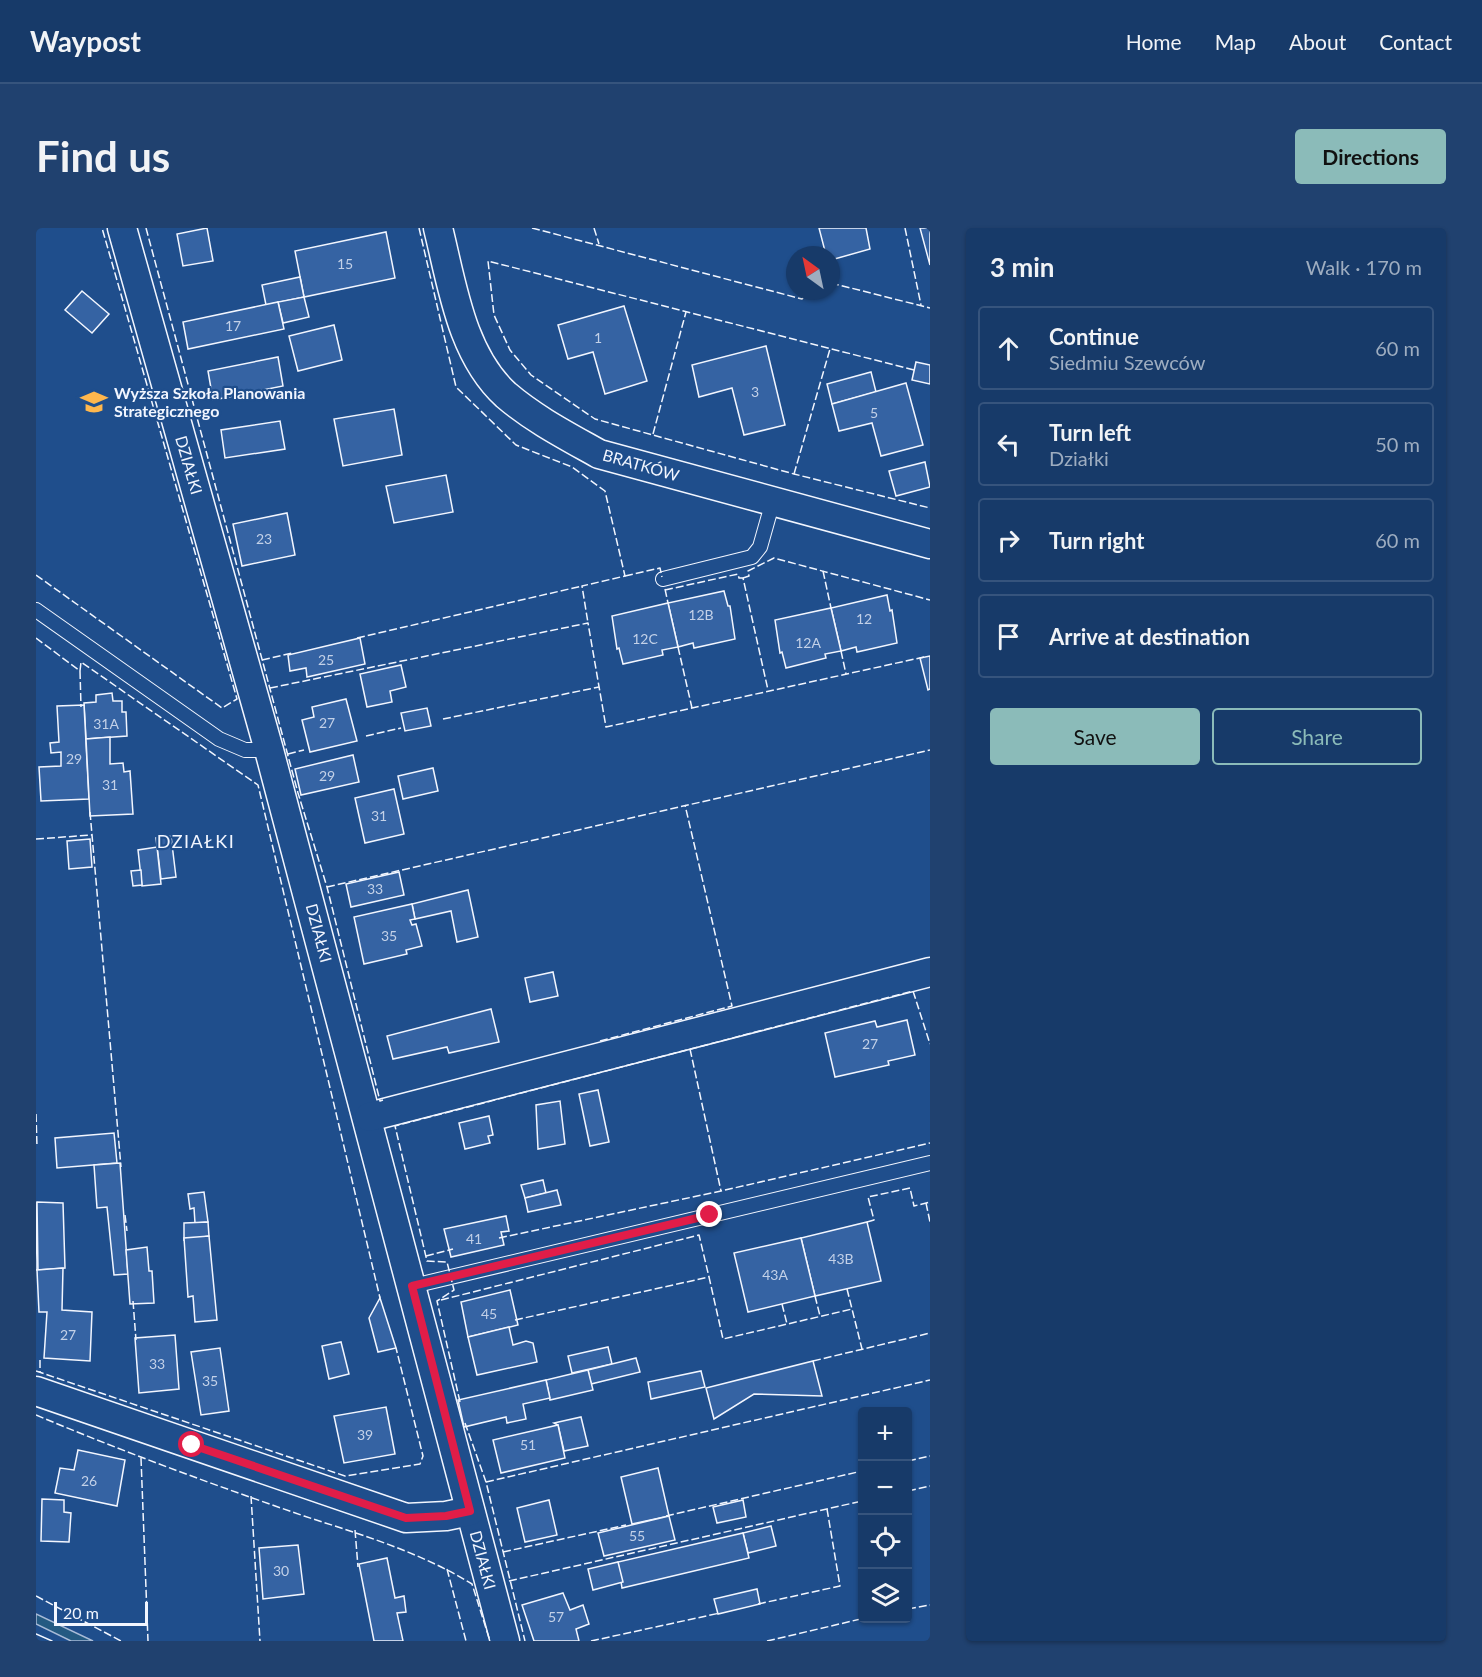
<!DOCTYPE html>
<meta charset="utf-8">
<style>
:root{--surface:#173a69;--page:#20416f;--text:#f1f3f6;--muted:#9eadc0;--line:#36547d;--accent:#8bbbb9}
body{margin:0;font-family:Lato,sans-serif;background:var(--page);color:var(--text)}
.controls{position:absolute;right:18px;bottom:18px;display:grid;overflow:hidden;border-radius:6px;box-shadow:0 2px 4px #0004}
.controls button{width:54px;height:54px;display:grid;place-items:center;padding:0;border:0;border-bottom:2px solid var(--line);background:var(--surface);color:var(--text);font:30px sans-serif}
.compass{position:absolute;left:750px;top:18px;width:54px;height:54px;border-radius:50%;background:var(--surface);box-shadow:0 2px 4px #0004;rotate:327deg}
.scale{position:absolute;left:18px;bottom:15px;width:94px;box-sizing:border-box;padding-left:6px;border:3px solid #f2f6ff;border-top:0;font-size:16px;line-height:21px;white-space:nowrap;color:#f2f6ff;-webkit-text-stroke:4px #1f4e8c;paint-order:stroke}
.stop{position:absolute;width:18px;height:18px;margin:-14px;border:4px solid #e11d48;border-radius:50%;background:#fff}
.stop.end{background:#e11d48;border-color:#fff;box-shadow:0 2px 6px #0008}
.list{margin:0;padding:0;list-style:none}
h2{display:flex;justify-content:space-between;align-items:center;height:78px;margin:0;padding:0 24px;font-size:26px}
h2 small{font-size:20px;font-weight:400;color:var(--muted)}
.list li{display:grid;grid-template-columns:39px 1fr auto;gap:18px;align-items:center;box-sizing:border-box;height:84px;margin:0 12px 12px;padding:0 12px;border:2px solid var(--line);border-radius:6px}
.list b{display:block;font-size:22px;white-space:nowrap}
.list p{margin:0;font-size:20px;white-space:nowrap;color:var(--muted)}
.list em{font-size:20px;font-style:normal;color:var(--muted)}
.actions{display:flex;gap:12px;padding:18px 24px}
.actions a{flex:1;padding:14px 0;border:2px solid var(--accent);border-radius:6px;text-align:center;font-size:21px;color:var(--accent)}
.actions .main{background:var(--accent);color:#111}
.icon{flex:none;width:33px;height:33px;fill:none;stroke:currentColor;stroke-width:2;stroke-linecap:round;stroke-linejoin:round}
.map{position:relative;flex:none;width:894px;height:1413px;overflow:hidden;border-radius:6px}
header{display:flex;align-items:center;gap:36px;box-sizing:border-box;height:84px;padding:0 30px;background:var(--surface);border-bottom:2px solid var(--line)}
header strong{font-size:28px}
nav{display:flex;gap:33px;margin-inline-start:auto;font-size:21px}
.intro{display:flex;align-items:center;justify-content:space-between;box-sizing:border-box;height:144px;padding:0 36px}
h1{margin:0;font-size:42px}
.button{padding:15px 27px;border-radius:6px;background:var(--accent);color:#111;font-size:21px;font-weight:700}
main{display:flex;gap:36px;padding:0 36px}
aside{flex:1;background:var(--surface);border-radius:6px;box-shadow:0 2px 4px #0004}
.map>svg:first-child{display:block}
</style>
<header>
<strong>Waypost</strong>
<nav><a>Home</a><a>Map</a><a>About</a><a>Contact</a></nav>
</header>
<div class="intro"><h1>Find us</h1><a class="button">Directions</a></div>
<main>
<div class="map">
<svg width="894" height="1413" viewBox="0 0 894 1413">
<rect width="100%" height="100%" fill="#1f4e8c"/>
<path fill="#245a82" stroke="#a8bbd7" stroke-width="1.5" d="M0 1386 57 1413H35L0 1396Z"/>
<g fill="#3563a3" stroke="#f2f6ff" stroke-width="1.5">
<path d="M171 0 177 33 147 38 141 6Z"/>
<path d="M783 0H830L834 21 795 32V27H790Z"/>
<path d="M884 0H894V37Z"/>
<path d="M350 4 359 50 268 69 259 23Z"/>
<path d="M264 49 268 69 230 77 226 57Z"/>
<path d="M46 63 73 86 56 105 29 82Z"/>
<path d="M268 69 273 89 247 95 242 74Z"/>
<path d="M242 74 248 101 152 121 147 94Z"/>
<path d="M588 78 611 153 569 166 557 124 532 131 522 97Z"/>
<path d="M298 97 306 132 262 143 253 108Z"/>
<path d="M730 118 749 197 708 207 696 160 663 169 656 137Z"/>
<path d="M242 129 247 158 177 172 172 143Z"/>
<path d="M880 134 894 137V156L876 152Z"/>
<path d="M835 144 840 164 796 176 791 156Z"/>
<path d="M870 155 887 217 845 228 836 195 803 203 796 176Z"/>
<path d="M358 181 366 227 307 238 298 191Z"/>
<path d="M244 193 249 221 189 230 185 202Z"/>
<path d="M889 234 894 259 860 268 853 243Z"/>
<path d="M410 247 417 284 358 295 350 258Z"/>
<path d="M251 285 259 327 206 338 197 296Z"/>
<path d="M688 363 692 378H694L699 411 658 420 657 415 642 419 632 375Z"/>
<path d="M851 367 854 383 856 382 861 415 821 424 820 419 805 423 795 380Z"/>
<path d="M632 375 642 419 626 422 627 427 587 436 583 420 581 421 576 388Z"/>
<path d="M795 380 805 423 789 426 790 430 750 440 746 424 744 425 739 392Z"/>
<path d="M324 410 329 436 271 449 270 440 254 443 252 427Z"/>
<path d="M894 428V461L892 462 884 430Z"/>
<path d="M365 437 370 459 354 463 356 474 331 479 324 446Z"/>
<path d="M76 465 77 473H86V484H90L91 508 50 511 48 475 60 474V467Z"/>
<path d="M310 471 321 513 274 524 266 492 278 489 276 479Z"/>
<path d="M48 477 53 571 5 573 3 539 25 538V524L15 525 14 515 23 514 21 478Z"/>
<path d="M391 480 395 498 369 503 365 485Z"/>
<path d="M74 509V536L87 535 88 544 94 543 97 586 54 588 50 511Z"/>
<path d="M317 527 323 554 265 567 259 541Z"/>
<path d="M397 540 402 563 367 571 362 548Z"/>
<path d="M358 561 368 606 329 615 319 570Z"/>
<path d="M135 608 140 649 125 651 120 610Z"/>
<path d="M54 611 56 639 33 641 31 613Z"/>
<path d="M121 619 125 656 106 658 102 622Z"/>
<path d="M105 642 106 657 97 658 95 643Z"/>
<path d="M363 644 368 667 315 679 310 656Z"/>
<path d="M432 662 442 709 421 714 415 683 379 691 376 676Z"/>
<path d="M376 676 379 691 374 692 376 697 380 696 386 718 370 722 371 726 328 736 318 689Z"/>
<path d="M517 744 522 768 494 774 489 750Z"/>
<path d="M455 781 463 814 413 825 411 819 357 831 351 808Z"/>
<path d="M871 792 879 827 852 833 853 837 799 849 789 805 839 793 841 799Z"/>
<path d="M562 862 573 914 554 918 543 866Z"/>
<path d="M524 873 529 916 502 921 500 877Z"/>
<path d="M453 888 457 907 452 908 454 915 429 921 423 895Z"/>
<path d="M78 905 81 935 21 940 19 910Z"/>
<path d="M84 935 92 1046 78 1047 71 979 61 980 58 937Z"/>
<path d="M507 952 510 965 489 970 485 957Z"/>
<path d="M521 962 525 977 492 984 489 970Z"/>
<path d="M168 964 172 994 159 995 158 980 154 981 152 966Z"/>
<path d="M0 974 2 1042H0Z"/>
<path d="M1 974 27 975 29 1040 2 1042Z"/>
<path d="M470 988 473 1003 465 1004 468 1017 415 1029 408 1001Z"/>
<path d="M172 994 173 1008 148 1012V995Z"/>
<path d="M831 994 845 1053 779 1068 765 1010Z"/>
<path d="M173 1008 181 1092 159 1094 157 1068 152 1069 148 1010Z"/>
<path d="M765 1010 779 1068 712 1084 698 1025Z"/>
<path d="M111 1019 113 1043H116L118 1075 94 1076 90 1022Z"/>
<path d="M27 1040 26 1082 56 1084 54 1133 8 1130 11 1084H3L1 1042Z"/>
<path d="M474 1062 482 1097 432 1109 425 1074Z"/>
<path d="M344 1070 360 1120 342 1124 333 1090Z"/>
<path d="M473 1099 477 1117 490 1113 497 1115 501 1134 441 1147 432 1109Z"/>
<path d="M139 1107 143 1161 103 1165 99 1110Z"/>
<path d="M305 1114 313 1146 293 1151 286 1118Z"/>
<path d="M572 1119 576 1136 536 1145 532 1128Z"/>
<path d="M184 1120 193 1183 165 1187 155 1124Z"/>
<path d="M600 1130 604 1144 555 1156 552 1142Z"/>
<path d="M777 1133 786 1168 718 1166 678 1191 670 1160Z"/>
<path d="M552 1142 557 1162 514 1172 510 1152Z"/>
<path d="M665 1143 669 1159 615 1171 612 1154Z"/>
<path d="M510 1152 514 1170 487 1176 490 1191 471 1195 470 1189 428 1199 422 1172Z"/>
<path d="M350 1179 359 1226 308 1235 298 1188Z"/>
<path d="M545 1189 552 1218 528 1223 522 1197 518 1195Z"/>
<path d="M522 1197 529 1230 465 1245 457 1212Z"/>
<path d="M42 1222 89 1232 81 1278 19 1265 24 1240 38 1242Z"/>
<path d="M622 1240 633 1288 596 1296 585 1249Z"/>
<path d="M6 1271 28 1272V1284L35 1285 33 1314 5 1313Z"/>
<path d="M513 1272 521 1307 489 1314 481 1280Z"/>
<path d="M707 1272 710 1289 681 1295 677 1279Z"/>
<path d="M633 1288 639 1312 568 1328 562 1305Z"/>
<path d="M735 1298 740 1318 712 1325 707 1305Z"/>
<path d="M707 1305 713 1330 586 1360 582 1334Z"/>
<path d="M262 1317 268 1366 227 1371 223 1320Z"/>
<path d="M351 1330 359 1370 368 1368 370 1384 361 1385 367 1413H338L323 1336Z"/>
<path d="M582 1334 587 1354 557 1362 552 1341Z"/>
<path d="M721 1361 724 1376 682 1386 678 1371Z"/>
<path d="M527 1365 534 1382 547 1377 553 1396 540 1401 543 1413H498L486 1377Z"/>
</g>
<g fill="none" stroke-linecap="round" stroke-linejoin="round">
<defs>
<g id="service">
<path d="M627 351 716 329 724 319 737 273"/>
<path d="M0 382 183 511 209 522H233"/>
<path d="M377 1058 894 935"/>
</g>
<g id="minor">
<path d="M86 0 233 522 469 1413"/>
<path d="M402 0C416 56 425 126 470 167 498 191 531 208 563 226L894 316"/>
<path d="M333 889 894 744"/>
<path d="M0 1163 370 1290 410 1288 434 1283"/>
</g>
</defs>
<use href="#service" stroke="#f2f6ff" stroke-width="16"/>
<use href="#minor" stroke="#f2f6ff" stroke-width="31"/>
<use href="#service" stroke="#1f4e8c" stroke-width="14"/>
<use href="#minor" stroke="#1f4e8c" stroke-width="28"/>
<path stroke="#f2f6ff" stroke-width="1.5" d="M0 1406 16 1413"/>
<g stroke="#f2f6ff" stroke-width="1.5" stroke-dasharray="8 3" stroke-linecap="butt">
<path d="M110 0 262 565 291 659 344 873 347 872"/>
<path d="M383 0 420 159 480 217 536 239 569 263 589 348 546 358 552 395"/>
<path d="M496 0 766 71 772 63"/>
<path d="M558 0 563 16"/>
<path d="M869 0 885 77"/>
<path d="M795 55 894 80"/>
<path d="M878 142 452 33 458 87 474 122 495 147 559 191 758 246 894 280"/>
<path d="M617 206 650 84"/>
<path d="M758 246 794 121"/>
<path d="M787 343 795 380"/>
<path d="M0 347 186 480 201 471 66 0"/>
<path d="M589 348 624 340 626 349"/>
<path d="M707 350 713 348 712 343 738 330 894 372"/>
<path d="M629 361 632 375"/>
<path d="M629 362 702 346 703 350H707L732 462"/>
<path d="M0 410 44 443 45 434 222 557 344 1070"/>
<path d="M321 410 546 358"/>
<path d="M642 419 656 480"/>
<path d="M805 423 810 446"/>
<path d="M226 432 256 425"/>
<path d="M44 443 45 479"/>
<path d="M234 460 552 395 570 499 888 429"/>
<path d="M407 491 563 459"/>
<path d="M330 508 365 500"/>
<path d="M252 526 268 522"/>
<path d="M54 584 85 939"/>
<path d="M0 611 56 607"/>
<path d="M291 659 894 522"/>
<path d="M564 813 696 778 649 577"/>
<path d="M654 821 685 963"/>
<path d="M0 886 1 919"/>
<path d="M890 975 894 994"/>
<path d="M89 987 91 1003"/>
<path d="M831 994 838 992 832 969 874 960 878 978 894 974"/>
<path d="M463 1010 685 963 894 915"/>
<path d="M390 1028 417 1021"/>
<path d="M811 1061 826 1121"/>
<path d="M779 1068 784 1088"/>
<path d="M405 1072 663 1007 673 1049"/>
<path d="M97 1073 100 1112"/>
<path d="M746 1076 751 1096"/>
<path d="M479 1092 673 1049 687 1111 816 1081"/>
<path d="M4 1132V1144"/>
<path d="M777 1133 894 1105"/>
<path d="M0 1143 309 1248 384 1236 387 1228 360 1120"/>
<path d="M424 1174 401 1073 418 1062 411 1034 391 1033 359 898 877 763 894 816"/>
<path d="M0 1187C88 1224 178 1257 268 1288 326 1307 384 1324 436 1356L454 1413"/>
<path d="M429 1195 450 1254 489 1413"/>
<path d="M105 1230 112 1413"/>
<path d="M872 1233 894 1228"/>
<path d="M450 1254 894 1152"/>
<path d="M872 1263 894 1258"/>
<path d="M215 1268 224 1413"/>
<path d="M630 1288 826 1243"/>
<path d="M319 1302 322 1339"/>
<path d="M467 1324 590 1297"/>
<path d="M411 1341 430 1413"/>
<path d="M473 1353 826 1273"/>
<path d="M0 1368 85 1413"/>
<path d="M722 1376 804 1358 791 1281"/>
<path d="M872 1381 894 1377"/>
<path d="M555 1413 684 1385"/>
<path d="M731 1413 829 1390"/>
</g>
</g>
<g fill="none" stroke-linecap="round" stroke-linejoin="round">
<path stroke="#e11d48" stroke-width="8" d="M156 1217 370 1290 410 1288 434 1283 376 1058 674 987"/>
</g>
<defs>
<symbol id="university-bare" viewBox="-9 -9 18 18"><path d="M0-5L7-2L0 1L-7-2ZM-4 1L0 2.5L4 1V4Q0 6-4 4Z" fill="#ffb74d" stroke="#1f4e8c" stroke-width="2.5" paint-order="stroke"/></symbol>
</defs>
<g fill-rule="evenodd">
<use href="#university-bare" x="39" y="155" width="38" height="38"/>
</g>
<g text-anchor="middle" stroke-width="4.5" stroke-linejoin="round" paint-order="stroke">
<g font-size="14" fill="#c3d1e8">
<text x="309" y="41">15</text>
<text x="197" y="103">17</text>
<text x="562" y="115">1</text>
<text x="719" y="169">3</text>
<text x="838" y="190">5</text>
<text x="228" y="316">23</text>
<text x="665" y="392">12B</text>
<text x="828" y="396">12</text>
<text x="609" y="416">12C</text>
<text x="772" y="420">12A</text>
<text x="290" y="437">25</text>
<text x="291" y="500">27</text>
<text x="70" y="501">31A</text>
<text x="38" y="536">29</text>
<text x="291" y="553">29</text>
<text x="74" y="562">31</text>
<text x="343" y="593">31</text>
<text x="339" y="666">33</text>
<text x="353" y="713">35</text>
<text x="834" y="821">27</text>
<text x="438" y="1016">41</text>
<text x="805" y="1036">43B</text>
<text x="739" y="1052">43A</text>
<text x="453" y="1091">45</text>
<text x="32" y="1112">27</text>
<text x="121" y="1141">33</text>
<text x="174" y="1158">35</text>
<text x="329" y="1212">39</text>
<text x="492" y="1222">51</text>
<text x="53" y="1258">26</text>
<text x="601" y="1313">55</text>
<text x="245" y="1348">30</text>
<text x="520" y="1394">57</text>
</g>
<g font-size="16" font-weight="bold" fill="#f2f6ff" stroke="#1f4e8c" text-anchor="start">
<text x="78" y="171">Wyższa Szkoła Planowania<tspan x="78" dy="18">Strategicznego</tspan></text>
</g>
<g font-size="16" fill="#f2f6ff" stroke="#1f4e8c">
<text transform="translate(153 237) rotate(74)" y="6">DZIAŁKI</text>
<text transform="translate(605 237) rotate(16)" y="6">BRATKÓW</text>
<text transform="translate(283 705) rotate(75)" y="6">DZIAŁKI</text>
<text transform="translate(447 1332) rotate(75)" y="6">DZIAŁKI</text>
</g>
<g font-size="18" letter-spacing="1.5" fill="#f2f6ff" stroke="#1f4e8c">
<text x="160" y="620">DZIAŁKI</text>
</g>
</g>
</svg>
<div class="controls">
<button>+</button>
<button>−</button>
<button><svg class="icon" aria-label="locate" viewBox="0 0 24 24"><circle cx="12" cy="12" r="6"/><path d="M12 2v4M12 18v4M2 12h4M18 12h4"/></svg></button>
<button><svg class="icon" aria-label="layers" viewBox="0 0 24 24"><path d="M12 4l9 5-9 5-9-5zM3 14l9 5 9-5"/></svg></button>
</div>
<svg class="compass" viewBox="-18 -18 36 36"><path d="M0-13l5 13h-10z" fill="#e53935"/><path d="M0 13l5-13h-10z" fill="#9eadc0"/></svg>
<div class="scale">20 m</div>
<div class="stop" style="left:156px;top:1217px"></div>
<div class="stop end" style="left:674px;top:987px"></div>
</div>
<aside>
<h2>3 min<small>Walk · 170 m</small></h2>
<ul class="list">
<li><svg class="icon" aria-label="ahead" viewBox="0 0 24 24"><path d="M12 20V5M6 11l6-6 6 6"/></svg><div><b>Continue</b><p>Siedmiu Szewców</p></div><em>60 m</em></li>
<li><svg class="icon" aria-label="left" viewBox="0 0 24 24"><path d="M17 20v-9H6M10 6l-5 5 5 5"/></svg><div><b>Turn left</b><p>Działki</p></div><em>50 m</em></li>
<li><svg class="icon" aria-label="right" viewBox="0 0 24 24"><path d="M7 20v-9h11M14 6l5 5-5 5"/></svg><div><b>Turn right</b></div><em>60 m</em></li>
<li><svg class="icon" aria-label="arrive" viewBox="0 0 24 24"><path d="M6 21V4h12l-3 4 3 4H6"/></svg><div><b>Arrive at destination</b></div></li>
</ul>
<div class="actions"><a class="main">Save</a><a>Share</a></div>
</aside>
</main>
